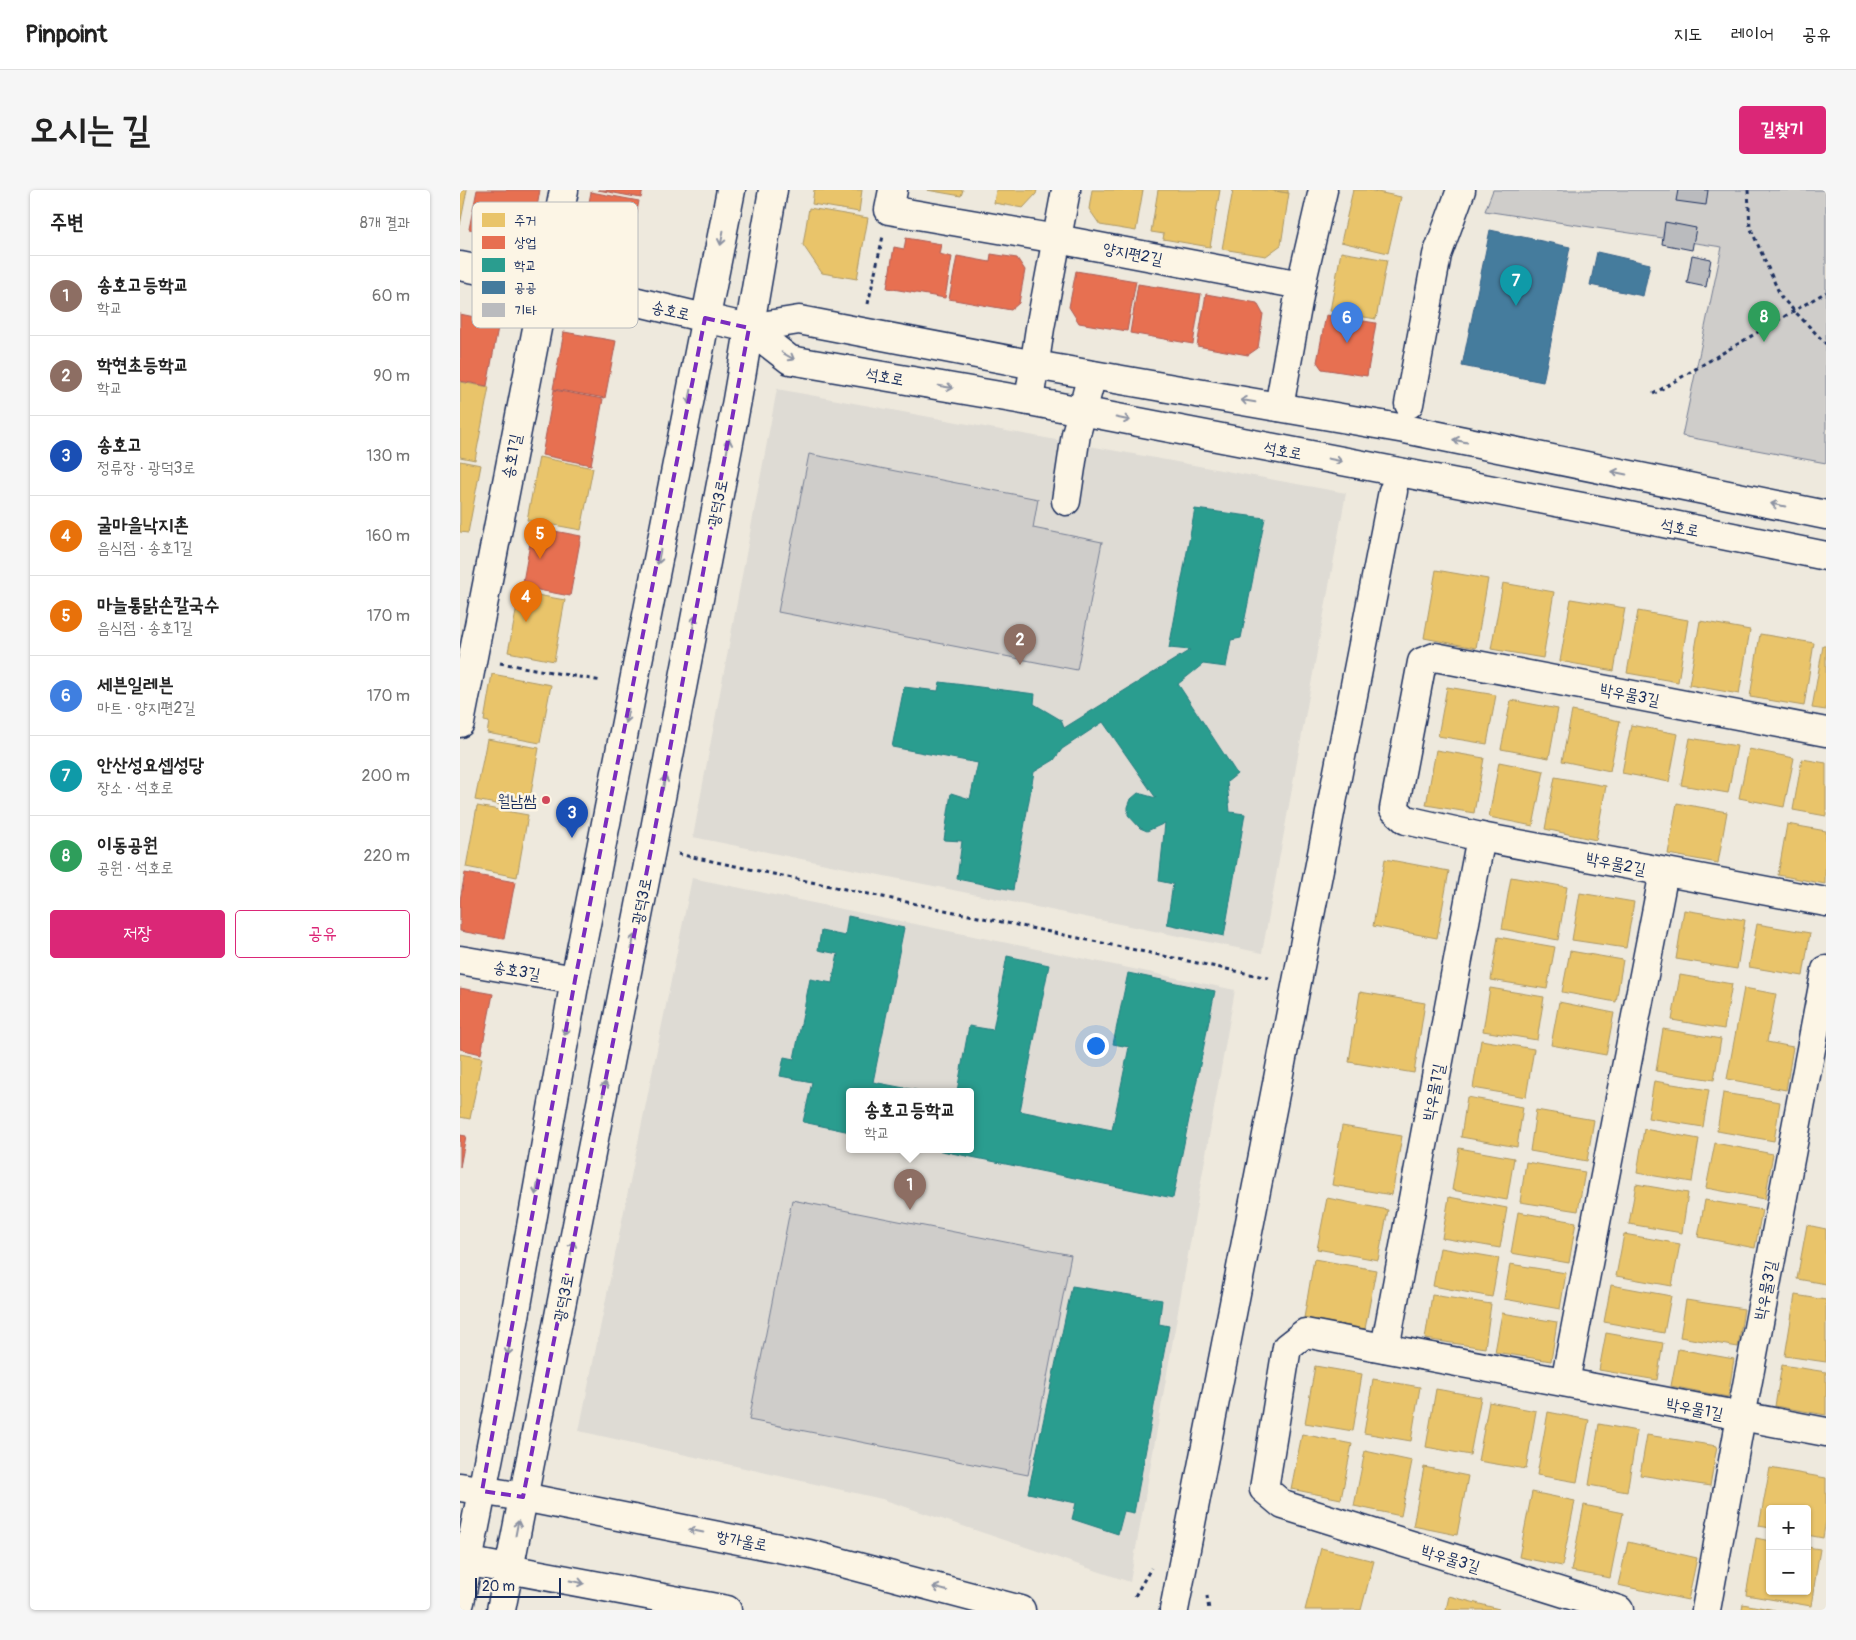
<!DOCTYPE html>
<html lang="ko">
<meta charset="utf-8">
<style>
:root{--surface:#fff;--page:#f6f6f6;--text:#222;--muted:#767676;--line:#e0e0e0;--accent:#db2777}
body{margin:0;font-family:Pangolin,"Poor Story",sans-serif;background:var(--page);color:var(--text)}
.controls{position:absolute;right:15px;bottom:15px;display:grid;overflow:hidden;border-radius:5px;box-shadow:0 1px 4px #0004}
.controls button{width:45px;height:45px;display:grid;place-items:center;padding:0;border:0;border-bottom:1px solid var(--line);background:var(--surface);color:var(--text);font:25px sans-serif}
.scale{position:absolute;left:15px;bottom:12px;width:86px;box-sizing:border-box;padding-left:5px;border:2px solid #1b2f5e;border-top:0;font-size:14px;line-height:18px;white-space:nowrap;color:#1b2f5e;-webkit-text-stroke:4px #fcf5e5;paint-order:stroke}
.you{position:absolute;left:635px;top:855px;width:18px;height:18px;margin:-12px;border:4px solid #fff;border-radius:50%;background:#1a73e8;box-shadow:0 0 0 8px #1a73e833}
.badge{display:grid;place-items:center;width:32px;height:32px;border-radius:50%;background:var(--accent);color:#fff;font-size:16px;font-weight:700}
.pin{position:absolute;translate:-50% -41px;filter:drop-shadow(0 1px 2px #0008)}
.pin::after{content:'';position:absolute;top:26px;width:18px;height:15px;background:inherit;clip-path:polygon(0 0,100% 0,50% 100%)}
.popup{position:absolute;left:386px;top:898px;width:128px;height:65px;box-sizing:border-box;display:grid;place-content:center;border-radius:5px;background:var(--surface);filter:drop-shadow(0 1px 4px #0005);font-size:16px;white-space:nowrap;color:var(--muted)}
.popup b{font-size:19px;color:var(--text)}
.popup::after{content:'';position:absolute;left:50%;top:100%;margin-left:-10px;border:10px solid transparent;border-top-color:var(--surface)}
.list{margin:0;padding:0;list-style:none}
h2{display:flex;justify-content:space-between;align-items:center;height:65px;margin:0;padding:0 20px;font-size:21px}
h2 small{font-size:16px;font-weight:400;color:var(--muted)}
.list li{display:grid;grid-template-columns:32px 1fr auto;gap:15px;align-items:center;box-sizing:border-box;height:80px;padding:0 20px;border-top:1px solid var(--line)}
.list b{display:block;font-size:19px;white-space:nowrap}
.list p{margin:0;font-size:16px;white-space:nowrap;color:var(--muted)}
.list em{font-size:16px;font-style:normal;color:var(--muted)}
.actions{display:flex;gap:10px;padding:15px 20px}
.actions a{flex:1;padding:11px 0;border:1px solid var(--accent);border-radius:5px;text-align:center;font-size:18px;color:var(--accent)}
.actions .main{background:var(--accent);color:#fff}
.map{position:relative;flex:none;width:1366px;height:1420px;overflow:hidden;border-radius:5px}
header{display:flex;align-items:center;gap:30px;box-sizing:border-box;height:70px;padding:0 25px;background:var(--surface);border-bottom:1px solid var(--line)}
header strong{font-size:24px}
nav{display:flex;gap:28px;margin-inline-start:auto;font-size:18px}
.intro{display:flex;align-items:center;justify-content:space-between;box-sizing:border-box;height:120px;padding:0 30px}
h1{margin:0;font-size:35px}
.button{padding:12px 22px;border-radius:5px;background:var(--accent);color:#fff;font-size:18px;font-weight:700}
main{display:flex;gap:30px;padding:0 30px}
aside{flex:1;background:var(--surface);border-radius:5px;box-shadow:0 1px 4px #0004}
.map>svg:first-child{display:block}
</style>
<header>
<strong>Pinpoint</strong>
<nav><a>지도</a><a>레이어</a><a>공유</a></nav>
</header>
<div class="intro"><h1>오시는 길</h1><a class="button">길찾기</a></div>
<main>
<aside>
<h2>주변<small>8개 결과</small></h2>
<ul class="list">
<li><span class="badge" style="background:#8d6e63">1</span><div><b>송호고등학교</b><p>학교</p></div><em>60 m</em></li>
<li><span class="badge" style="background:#8d6e63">2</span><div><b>학현초등학교</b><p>학교</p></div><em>90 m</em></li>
<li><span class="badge" style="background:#1a4fb4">3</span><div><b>송호고</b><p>정류장 · 광덕3로</p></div><em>130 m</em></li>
<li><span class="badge" style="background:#e8710a">4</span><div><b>굴마을낙지촌</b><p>음식점 · 송호1길</p></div><em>160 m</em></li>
<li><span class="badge" style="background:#e8710a">5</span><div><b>마늘통닭손칼국수</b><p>음식점 · 송호1길</p></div><em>170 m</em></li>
<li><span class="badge" style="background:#3f7fe0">6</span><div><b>세븐일레븐</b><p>마트 · 양지편2길</p></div><em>170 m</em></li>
<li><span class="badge" style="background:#0f9aa8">7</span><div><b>안산성요셉성당</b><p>장소 · 석호로</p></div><em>200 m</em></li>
<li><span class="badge" style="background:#2e9e5b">8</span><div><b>이동공원</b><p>공원 · 석호로</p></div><em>220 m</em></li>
</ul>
<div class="actions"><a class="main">저장</a><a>공유</a></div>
</aside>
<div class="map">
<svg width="1366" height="1420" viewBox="0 0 1366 1420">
<rect width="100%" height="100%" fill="#eee9dd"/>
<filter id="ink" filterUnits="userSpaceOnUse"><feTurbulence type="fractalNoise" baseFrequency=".02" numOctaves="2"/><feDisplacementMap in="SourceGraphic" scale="10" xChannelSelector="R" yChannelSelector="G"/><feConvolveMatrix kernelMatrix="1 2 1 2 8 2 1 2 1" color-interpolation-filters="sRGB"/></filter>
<g filter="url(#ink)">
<g fill="#dedbd4" fill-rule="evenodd">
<path d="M317 199 886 303 802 763 233 647Z"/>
<path d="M232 688 775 800 670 1392 422 1309 119 1241ZM390 901H510V959H390Z"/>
</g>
<g fill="#cfcdca" stroke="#757e94">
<path d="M1033 0H1366V273L1222 246 1262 57 1025 21Z"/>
<path d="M349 264 578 309 573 338 642 352 617 480 318 422Z"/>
<path d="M332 1010 611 1065 568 1285 289 1230Z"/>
</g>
<g fill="#e9c46a" stroke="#ab9766">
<path d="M0 0H7L0 35Z"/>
<path d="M354 0H402L399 22 352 14Z"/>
<path d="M467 0H503L501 6Z"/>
<path d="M536 0H577L576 4 563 18 534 13Z"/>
<path d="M632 0H683L676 41 640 35 629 19Z"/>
<path d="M698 0H760L750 57 703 49 704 44 691 42Z"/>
<path d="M773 0H809L829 3 821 55 806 66 762 59Z"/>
<path d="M809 0H828V3Z"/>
<path d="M893 0H908L941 7 928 63 881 52Z"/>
<path d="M349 18 408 28 397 89 362 83 343 55Z"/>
<path d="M881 62 927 70 916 129 870 121Z"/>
<path d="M0 192 29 197 15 270 0 267Z"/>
<path d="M79 267 133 278 121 340 67 330Z"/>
<path d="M0 271 21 275 8 343 0 342Z"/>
<path d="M976 380 1028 389 1016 458 964 448Z"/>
<path d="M1043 393 1094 402 1083 468 1031 459Z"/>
<path d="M60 402 105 410 94 471 48 462Z"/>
<path d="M1111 409 1165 418 1154 481 1100 471Z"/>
<path d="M1178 421 1228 430 1218 492 1167 483Z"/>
<path d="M1240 431 1290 440 1279 504 1229 495Z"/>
<path d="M1300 444 1354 453 1344 516 1290 507Z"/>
<path d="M1363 456H1366V520L1352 518Z"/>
<path d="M32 484 91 495 80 553 27 543 29 532 24 531Z"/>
<path d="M987 497 1036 505 1027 554 978 546Z"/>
<path d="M1051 510 1098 519 1089 568 1041 559Z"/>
<path d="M1112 521 1160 531 1150 581 1102 571Z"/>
<path d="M1171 535 1218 544 1209 592 1162 583Z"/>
<path d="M1230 548 1277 556 1268 603 1221 595Z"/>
<path d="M27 549 79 558 68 620 15 610Z"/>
<path d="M1289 559 1334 568 1324 617 1279 608Z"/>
<path d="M976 560 1024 568 1014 623 966 615Z"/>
<path d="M1342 569 1366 573V626L1333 620Z"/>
<path d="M1039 572 1084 581 1073 636 1029 627Z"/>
<path d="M1095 587 1146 596 1136 650 1085 639Z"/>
<path d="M1217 613 1267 622 1258 673 1208 664Z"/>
<path d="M17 616 68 625 57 687 6 677Z"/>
<path d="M1327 634 1366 641 1365 694 1318 685Z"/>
<path d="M925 669 989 681 977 748 913 736Z"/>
<path d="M1051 687 1107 697 1098 750 1042 739Z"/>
<path d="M1120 703 1174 712 1166 758 1112 750Z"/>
<path d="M1224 720 1285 730 1277 779 1216 769Z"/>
<path d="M1297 734 1350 743 1343 786 1289 777Z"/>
<path d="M1038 747 1095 757 1087 799 1031 790Z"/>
<path d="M1110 761 1163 770 1156 812 1102 802Z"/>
<path d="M1220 785 1272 794 1264 839 1212 830Z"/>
<path d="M1030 798 1084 807 1077 850 1023 841Z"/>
<path d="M1284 798 1316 804 1307 852 1333 857 1326 900 1267 889Z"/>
<path d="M900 802 965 813 954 883 889 872Z"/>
<path d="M1099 812 1154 823 1146 865 1091 855Z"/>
<path d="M1203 839 1261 849 1254 890 1196 881Z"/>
<path d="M1021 850 1074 859 1066 907 1013 898Z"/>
<path d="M0 864 22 868 10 929 0 927Z"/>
<path d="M1194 891 1249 900 1243 937 1188 928Z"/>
<path d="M1263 903 1320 912 1314 951 1257 941Z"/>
<path d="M1007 907 1063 917 1057 957 1001 947Z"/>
<path d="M1076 920 1134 930 1127 971 1070 961Z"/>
<path d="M882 936 942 946 932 1005 872 995Z"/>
<path d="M1184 939 1239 949 1232 992 1177 983Z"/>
<path d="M1255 953 1313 964 1305 1009 1246 998Z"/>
<path d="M999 958 1054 968 1047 1010 992 1000Z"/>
<path d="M1066 972 1125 982 1118 1021 1060 1012Z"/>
<path d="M1176 994 1228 1003 1222 1043 1169 1034Z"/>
<path d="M989 1007 1047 1018 1040 1058 982 1048Z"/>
<path d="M867 1008 928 1020 918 1070 857 1059Z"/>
<path d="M1245 1010 1302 1020 1295 1058 1238 1047Z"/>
<path d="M1058 1022 1116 1032 1109 1073 1051 1063Z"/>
<path d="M1347 1035 1366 1039V1094L1337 1089Z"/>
<path d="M1164 1044 1220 1054 1212 1096 1156 1086Z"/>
<path d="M980 1058 1039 1068 1032 1107 973 1096Z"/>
<path d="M854 1069 916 1080 905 1139 844 1128Z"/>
<path d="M1050 1074 1106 1083 1100 1119 1044 1109Z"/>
<path d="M1151 1095 1211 1106 1204 1143 1144 1132Z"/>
<path d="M972 1105 1031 1114 1025 1158 965 1149Z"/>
<path d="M1335 1105 1366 1110V1172L1325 1166Z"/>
<path d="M1226 1110 1284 1119 1278 1157 1220 1147Z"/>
<path d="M1042 1123 1097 1132 1091 1171 1035 1162Z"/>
<path d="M1146 1143 1203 1153 1197 1190 1139 1180Z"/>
<path d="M1218 1159 1274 1169 1268 1207 1211 1196Z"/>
<path d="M1322 1175 1366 1182V1225L1315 1216Z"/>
<path d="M855 1176 902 1184 893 1241 845 1233Z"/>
<path d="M913 1189 960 1197 951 1251 904 1243Z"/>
<path d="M976 1199 1021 1207 1010 1265 966 1257Z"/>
<path d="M1029 1212 1076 1221 1066 1279 1018 1271Z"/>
<path d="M1088 1222 1129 1230 1117 1292 1077 1285Z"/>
<path d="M1139 1234 1177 1241 1167 1302 1129 1295Z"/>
<path d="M842 1244 892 1254 881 1309 831 1299Z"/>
<path d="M1187 1245 1257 1256 1250 1296 1180 1285Z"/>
<path d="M905 1261 952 1271 941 1326 894 1316Z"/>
<path d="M964 1277 1008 1286 997 1345 953 1336Z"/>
<path d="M1310 1278 1366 1288V1330L1363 1348 1347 1345V1319H1310V1338L1299 1336Z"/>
<path d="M1072 1302 1115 1311 1102 1376 1059 1367Z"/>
<path d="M1124 1315 1163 1323 1150 1388 1111 1381Z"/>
<path d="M1296 1348 1310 1351V1401H1347V1357L1360 1359 1351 1416 1286 1405Z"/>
<path d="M1168 1352 1237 1368 1228 1410 1158 1395Z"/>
<path d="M861 1358 914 1371 901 1420H845Z"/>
<path d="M989 1406 1039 1419 1038 1420H986Z"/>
<path d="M1283 1414 1315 1420H1282Z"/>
</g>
<g fill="#e76f51" stroke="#aa5c55">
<path d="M17 0H80L73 40 62 49 9 39Z"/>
<path d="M138 0H183L181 8Z"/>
<path d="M131 2 179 11 168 68 120 59Z"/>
<path d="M446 48 481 54 479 64 492 67 485 108 427 98 434 57 444 59Z"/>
<path d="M531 64 557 68 565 80 559 113 551 120 489 109 497 66 530 72Z"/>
<path d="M616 81 676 91 667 141 619 133 609 117Z"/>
<path d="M678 94 741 104 733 154 670 143Z"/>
<path d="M746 104 797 113 803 124 798 158 788 165 737 156Z"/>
<path d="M0 124 39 132 27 196 0 191Z"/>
<path d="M866 125 916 133 907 186 862 179 857 172Z"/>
<path d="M104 142 156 151 145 208 93 199Z"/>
<path d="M94 200 143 209 131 275 82 265Z"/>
<path d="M73 337 121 346 110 406 62 397Z"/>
<path d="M5 683 55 692 44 749 0 741V710Z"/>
<path d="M0 798 33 804 21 864 0 859Z"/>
<path d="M0 945 6 946 0 977Z"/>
</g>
<g fill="#2a9d8f" stroke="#267c80">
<path d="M735 319 805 328 781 448 771 450 766 477 743 474 718 494 777 584 767 592 770 622 785 624 764 746 707 734 713 694 699 691 705 633 687 641 680 638 668 625V617L671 609 678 603 696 608 643 532 602 559 594 570 574 582 553 700 497 689 502 651 484 650 491 603 510 609 518 573 432 557 444 497 478 501 480 492 575 504 574 514 601 530 604 538 730 460 709 458Z"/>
<path d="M388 726 444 738 413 892 460 901H390V942L343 932 352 892 320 886 324 867 334 869 350 789 372 793 378 764 358 760 361 741 385 746Z"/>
<path d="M547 766 589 775 560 921 652 940 669 857 653 854 668 783 755 801 713 1008 472 959H510V901H497L509 836 533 840Z"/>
<path d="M612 1096 702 1110 699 1134 709 1136 674 1323 664 1321 658 1344 612 1329 616 1313 568 1303Z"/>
</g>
<g fill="#457b9d" stroke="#38648a">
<path d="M1030 40 1110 57 1083 192 1002 176Z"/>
<path d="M1137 62 1190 74 1183 106 1130 95Z"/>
</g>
<g fill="#babbbe" stroke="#1b2f5e">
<path d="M1218 0H1248L1246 15 1216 11Z"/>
<path d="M1205 32 1236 38 1232 60 1202 54Z"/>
<path d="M1232 65 1251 69 1246 97 1227 93Z"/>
</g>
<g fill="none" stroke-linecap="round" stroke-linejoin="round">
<defs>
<g id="minor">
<path d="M433 0 429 20 597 49 841 95 863 0"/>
<path d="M0 76 174 111 245 128"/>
<path d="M569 211 580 138 606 0"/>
<path d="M949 214 977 65 1001 0"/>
<path d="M819 217 841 95"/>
<path d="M606 311 616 244 632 185"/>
<path d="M0 533 104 0"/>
<path d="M1366 542 975 467 962 472 934 619 946 630 1021 647 1366 712"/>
<path d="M0 770 115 790"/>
<path d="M925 1158 1021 647"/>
<path d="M1105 1192 1204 682"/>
<path d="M714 1420 933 301"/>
<path d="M1159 1420 823 1315 804 1299 827 1157 845 1143 1366 1242"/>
<path d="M1246 1420 1281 1227 1366 780"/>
</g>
<g id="major">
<path d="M245 128 289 138 339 130 575 175 945 239 1366 325"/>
<path d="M289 138 330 170 569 211 1169 326 1366 366"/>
<path d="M0 1297 63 1307 349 1364 561 1420"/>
<path d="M0 1370 267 1420"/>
<path d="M0 1412 39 1216 115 790 271 0"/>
<path d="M41 1420 191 660 277 210 313 0"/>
</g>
</defs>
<use href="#minor" stroke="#1b2f5e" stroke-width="31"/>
<use href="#major" stroke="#1b2f5e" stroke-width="31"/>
<g stroke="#1b2f5e" stroke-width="3" stroke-dasharray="4 4" stroke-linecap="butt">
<path d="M1288 0 1290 37 1321 107 1366 154"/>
<path d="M408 114 423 46"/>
<path d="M1193 204 1366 102"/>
<path d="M40 473 142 491"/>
<path d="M218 664 809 788"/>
<path d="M675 1406 691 1378"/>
<path d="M747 1406 749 1420"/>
</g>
<use href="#minor" stroke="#fcf5e5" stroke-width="28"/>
<use href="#major" stroke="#fcf5e5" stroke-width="28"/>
</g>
<defs><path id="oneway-shaft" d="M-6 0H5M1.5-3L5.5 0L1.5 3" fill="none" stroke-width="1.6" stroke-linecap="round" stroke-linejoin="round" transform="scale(1.25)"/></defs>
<g stroke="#8c92a2">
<use href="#oneway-shaft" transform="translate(262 48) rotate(101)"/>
<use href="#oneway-shaft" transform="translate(328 166) rotate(30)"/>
<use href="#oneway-shaft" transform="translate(486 197) rotate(10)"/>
<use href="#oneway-shaft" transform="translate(230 207) rotate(101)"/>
<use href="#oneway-shaft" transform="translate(788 211) rotate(-170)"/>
<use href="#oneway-shaft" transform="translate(663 229) rotate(11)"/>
<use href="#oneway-shaft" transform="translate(1000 251) rotate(-168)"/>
<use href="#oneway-shaft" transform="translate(268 256) rotate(-79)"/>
<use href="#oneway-shaft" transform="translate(875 270) rotate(11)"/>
<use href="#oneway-shaft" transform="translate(1159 283) rotate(-168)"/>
<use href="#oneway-shaft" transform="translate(1318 315) rotate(-169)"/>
<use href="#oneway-shaft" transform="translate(199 367) rotate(101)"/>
<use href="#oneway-shaft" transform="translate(234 433) rotate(-79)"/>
<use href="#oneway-shaft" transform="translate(167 526) rotate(101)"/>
<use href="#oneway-shaft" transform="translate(204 593) rotate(-79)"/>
<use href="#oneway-shaft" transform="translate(173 752) rotate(-79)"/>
<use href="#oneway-shaft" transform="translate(106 838) rotate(100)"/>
<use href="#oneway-shaft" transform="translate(144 899) rotate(-79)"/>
<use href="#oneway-shaft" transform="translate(77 998) rotate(100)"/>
<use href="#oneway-shaft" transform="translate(112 1058) rotate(-79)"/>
<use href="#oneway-shaft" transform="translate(49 1158) rotate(100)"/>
<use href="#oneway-shaft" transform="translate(57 1338) rotate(-79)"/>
<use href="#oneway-shaft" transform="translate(236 1341) rotate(-169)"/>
<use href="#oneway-shaft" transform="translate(117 1392) rotate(11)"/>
<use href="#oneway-shaft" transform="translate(480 1399) rotate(-165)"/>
</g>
</g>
<path fill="none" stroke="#7b2cbf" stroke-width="4" stroke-dasharray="10 6" stroke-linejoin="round" d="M245 128 289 138 191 660 63 1307 22 1301 115 790Z"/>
<circle fill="#d1495b" stroke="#fcf5e5" stroke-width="2" cx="86" cy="610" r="5"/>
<g text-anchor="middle" stroke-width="5" stroke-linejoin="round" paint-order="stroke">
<g font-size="16" fill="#1b2f5e" stroke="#fcf5e5">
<text transform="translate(673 63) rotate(11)" y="6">양지편2길</text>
<text transform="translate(211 120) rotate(13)" y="6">송호로</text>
<text transform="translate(425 186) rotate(10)" y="6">석호로</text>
<text transform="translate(823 260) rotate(11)" y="6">석호로</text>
<text transform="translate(51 266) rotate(-79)" y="6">송호1길</text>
<text transform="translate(257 313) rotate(-79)" y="6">광덕3로</text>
<text transform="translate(1220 337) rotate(11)" y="6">석호로</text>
<text transform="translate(1170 504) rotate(11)" y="6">박우물3길</text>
<text transform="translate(1156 673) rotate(11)" y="6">박우물2길</text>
<text transform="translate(181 711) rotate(-79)" y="6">광덕3로</text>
<text transform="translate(57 780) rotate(10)" y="6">송호3길</text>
<text transform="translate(973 902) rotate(-79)" y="6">박우물1길</text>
<text transform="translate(1305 1100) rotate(-79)" y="6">박우물3길</text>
<text transform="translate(103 1108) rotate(-79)" y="6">광덕3로</text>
<text transform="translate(1235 1218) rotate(11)" y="6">박우물1길</text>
<text transform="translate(282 1350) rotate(11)" y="6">항가울로</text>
<text transform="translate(991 1368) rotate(17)" y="6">박우물3길</text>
</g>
<g font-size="16" fill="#1b2f5e" stroke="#fcf5e5" text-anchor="end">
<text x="76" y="616">월남쌈</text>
</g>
</g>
<rect x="12" y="12" width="166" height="126" rx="8" fill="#fcf5e5" stroke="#b8babc" stroke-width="1"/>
<rect x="22" y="23" width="23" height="14" fill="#e9c46a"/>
<rect x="22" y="46" width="23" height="13" fill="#e76f51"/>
<rect x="22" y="68" width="23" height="14" fill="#2a9d8f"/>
<rect x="22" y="91" width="23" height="13" fill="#457b9d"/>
<rect x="22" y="113" width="23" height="14" fill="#babbbe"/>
<g font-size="14" fill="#1b2f5e">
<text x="54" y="35">주거</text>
<text x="54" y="57">상업</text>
<text x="54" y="80">학교</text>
<text x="54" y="102">공공</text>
<text x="54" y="125">기타</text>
</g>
</svg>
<div class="controls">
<button>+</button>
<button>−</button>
</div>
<div class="scale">20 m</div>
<div class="you"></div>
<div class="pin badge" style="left:450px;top:1020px;background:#8d6e63">1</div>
<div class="popup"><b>송호고등학교</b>학교</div>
<div class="pin badge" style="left:560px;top:475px;background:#8d6e63">2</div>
<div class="pin badge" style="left:112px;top:648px;background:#1a4fb4">3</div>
<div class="pin badge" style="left:66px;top:432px;background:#e8710a">4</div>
<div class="pin badge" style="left:80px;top:369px;background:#e8710a">5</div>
<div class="pin badge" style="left:887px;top:153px;background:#3f7fe0">6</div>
<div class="pin badge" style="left:1056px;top:116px;background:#0f9aa8">7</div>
<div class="pin badge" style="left:1304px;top:152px;background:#2e9e5b">8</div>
</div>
</main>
